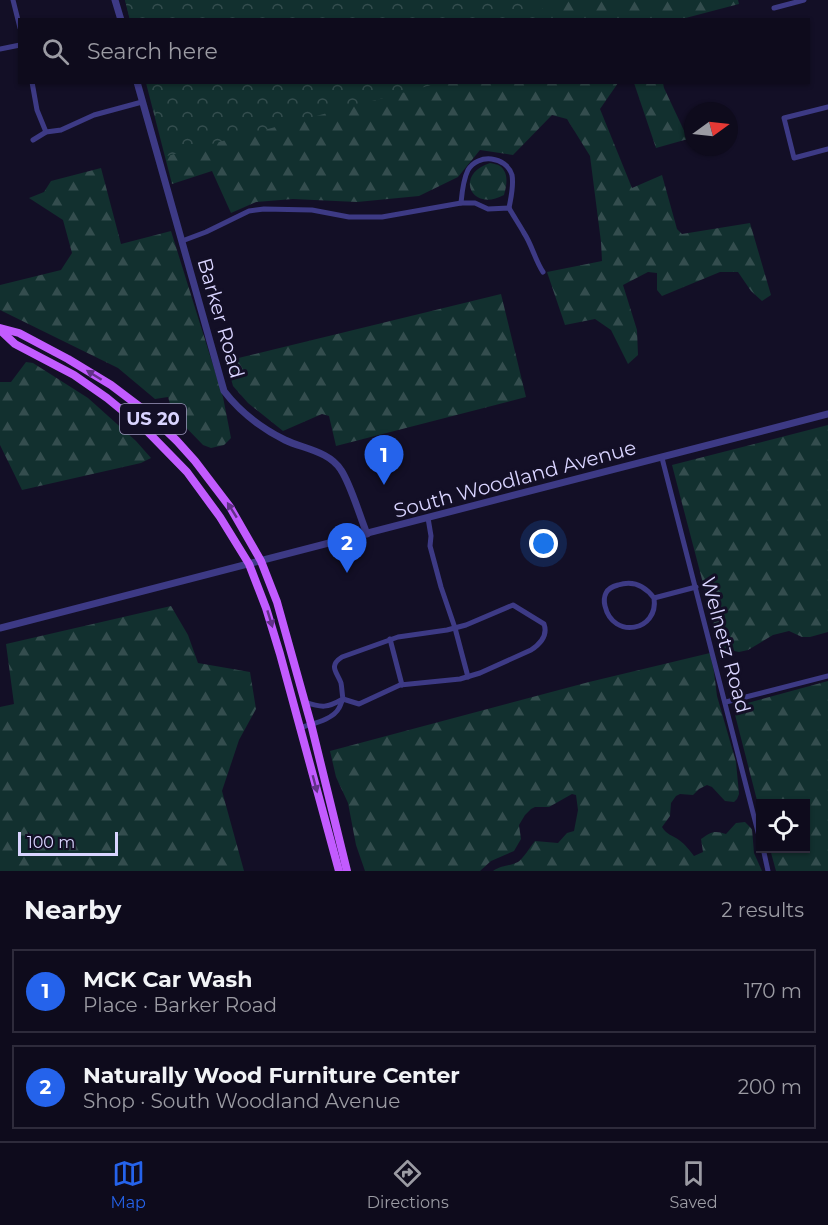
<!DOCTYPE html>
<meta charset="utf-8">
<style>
:root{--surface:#0e0b1c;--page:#1c1929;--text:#f1f3f6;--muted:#9b9ba3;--line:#2e2b3b;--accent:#2563eb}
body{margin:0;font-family:Montserrat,sans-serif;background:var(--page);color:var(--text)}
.controls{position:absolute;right:18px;bottom:18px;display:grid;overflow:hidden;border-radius:0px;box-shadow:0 2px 4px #0004}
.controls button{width:54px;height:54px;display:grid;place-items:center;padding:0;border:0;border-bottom:2px solid var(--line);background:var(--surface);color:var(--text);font:30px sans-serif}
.compass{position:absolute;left:684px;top:102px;width:54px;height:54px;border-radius:50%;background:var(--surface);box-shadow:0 2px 4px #0004;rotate:75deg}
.scale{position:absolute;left:18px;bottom:15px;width:100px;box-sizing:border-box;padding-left:6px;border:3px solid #d9d4ff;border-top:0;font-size:16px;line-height:21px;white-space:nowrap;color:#d9d4ff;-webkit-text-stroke:4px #130f26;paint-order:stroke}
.you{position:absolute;left:544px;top:544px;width:21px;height:21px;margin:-15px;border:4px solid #fff;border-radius:50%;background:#1a73e8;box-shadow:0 0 0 9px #1a73e833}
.badge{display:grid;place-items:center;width:39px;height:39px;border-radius:50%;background:var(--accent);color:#fff;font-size:20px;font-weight:700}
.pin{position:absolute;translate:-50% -50px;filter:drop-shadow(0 2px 3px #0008)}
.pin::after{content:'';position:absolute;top:32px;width:21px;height:18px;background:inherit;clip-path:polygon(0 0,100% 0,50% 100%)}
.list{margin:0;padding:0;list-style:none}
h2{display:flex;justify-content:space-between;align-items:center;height:78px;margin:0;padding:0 24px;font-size:26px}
h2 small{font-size:20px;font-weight:400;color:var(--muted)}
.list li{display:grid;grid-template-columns:39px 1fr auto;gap:18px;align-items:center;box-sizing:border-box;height:84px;margin:0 12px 12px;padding:0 12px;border:2px solid var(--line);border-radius:0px}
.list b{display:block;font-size:22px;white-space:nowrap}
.list p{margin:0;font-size:20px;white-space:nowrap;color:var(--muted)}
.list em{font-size:20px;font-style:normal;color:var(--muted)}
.icon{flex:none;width:33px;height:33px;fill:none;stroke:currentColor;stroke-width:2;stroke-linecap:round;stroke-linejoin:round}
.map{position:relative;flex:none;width:828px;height:871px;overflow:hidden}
.search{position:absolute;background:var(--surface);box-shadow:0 2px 4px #0004;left:18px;right:18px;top:18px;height:66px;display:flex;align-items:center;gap:15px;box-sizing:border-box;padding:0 21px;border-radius:0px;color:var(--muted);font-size:22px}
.sheet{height:270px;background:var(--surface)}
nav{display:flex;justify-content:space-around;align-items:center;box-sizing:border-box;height:84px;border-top:2px solid var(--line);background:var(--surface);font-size:16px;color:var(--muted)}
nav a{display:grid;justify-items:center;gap:3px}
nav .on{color:var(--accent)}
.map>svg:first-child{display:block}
</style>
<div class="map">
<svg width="828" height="871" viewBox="0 0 828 871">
<defs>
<pattern id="forest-firs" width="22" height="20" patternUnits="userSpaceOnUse" patternTransform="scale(1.5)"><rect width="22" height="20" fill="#12302f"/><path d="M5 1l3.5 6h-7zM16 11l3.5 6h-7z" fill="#344d4e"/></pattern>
<pattern id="park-crowns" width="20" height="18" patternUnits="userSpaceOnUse" patternTransform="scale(1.5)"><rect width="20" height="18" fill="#12302f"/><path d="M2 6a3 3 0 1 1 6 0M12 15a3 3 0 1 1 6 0" fill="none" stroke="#344d4e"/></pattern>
</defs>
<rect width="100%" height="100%" fill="#130f26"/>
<g fill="url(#forest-firs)">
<path d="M125 0H738L739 4 678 20H130Z"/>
<path d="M146 83H618L600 109 632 188 662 175 677 229 682 234 750 223 771 295 762 301 751 291 738 272H720L662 296 657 290V273L648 272 623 285 637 330 638 355 628 364 611 330 595 319 565 325 547 272 602 261 601 242 590 156 567 119 552 115 513 155 480 150 458 177 419 196 357 202 293 199 256 202 231 213 212 171 172 184Z"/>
<path d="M634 83H663L664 88 688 139 656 148Z"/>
<path d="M490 163C494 164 497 164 500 166 509 173 507 185 504 195 471 213 454 174 490 163Z"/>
<path d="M101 168 121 244 171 231 223 397 231 438 224 445 211 448 203 445 173 414 168 397 155 399 118 368 0 310V285L61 270 72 253 63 220 29 198 44 192 51 181Z"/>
<path d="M501 294 526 397 336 446 329 416 322 414 283 431 248 403 233 386 226 361Z"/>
<path d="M26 362 33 363 88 398 136 441 151 458 141 463 22 490 0 445V382H11Z"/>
<path d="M828 425V632L810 637H802L789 631 773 635 748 650 739 652 720 648 672 465Z"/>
<path d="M171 606 188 635 198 663 250 672 256 709 239 740 222 791 244 871H0V707L14 704 6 644Z"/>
<path d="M710 653 714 672 717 696 736 762 739 794 737 799 734 802 725 801 712 787 707 785 699 789 693 795 680 794 676 796 671 803 670 816 662 827C667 835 672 835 679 840 685 844 690 851 694 856L703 852 701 839C711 832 714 830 726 834L736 823 745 822 752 829 754 853 762 871H493C502 865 510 866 518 862 522 860 531 846 535 841L558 843 567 833 574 831 578 810 576 795 572 794 549 807H535L531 809 525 815 519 825 521 839 514 851 491 861 480 871H365L356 845 348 803 336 777 330 751 589 682Z"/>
<path d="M828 681V871H776L770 849 806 848V804H760V812L733 707Z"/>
</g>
<g fill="url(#park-crowns)">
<path d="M125 0H540L545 19 130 20Z"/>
<path d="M147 83V82L439 83 167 156Z"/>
</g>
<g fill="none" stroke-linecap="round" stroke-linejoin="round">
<g stroke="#3d3a85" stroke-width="5">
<path d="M13 0 20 28"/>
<path d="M774 8 804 0"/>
<path d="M0 49 20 45"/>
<path d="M32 82 37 110 46 132"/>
<path d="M828 107 784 118 794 158 828 149"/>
<path d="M33 140 46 132 61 130 94 115 142 102"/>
<path d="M461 203C462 192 463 180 468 170 478 153 506 156 512 175 514 186 511 197 509 208"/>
<path d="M182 241 206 232 249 211 264 209 312 210 349 217H382L461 203H475L488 209 509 208C514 217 519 224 524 233 532 245 535 260 543 272"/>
<path d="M662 458 760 840"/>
<path d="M428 518 431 536 430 546 441 587 455 628 468 677"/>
<path d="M654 598C659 631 613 640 605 606 604 602 604 597 606 593 608 589 614 586 618 585 633 580 645 586 654 598L696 587"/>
<path d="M513 605 544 624C548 635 540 644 531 650L480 673 460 679 400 685 359 704 343 699C342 694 342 688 341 683 337 672 328 666 342 657L398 637 447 630 466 625Z"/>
<path d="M390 639 402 685"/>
<path d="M305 702C322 708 327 708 343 699"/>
<path d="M726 702 828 676"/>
<path d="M300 728C311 724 333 720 339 708 341 705 341 702 343 699"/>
<path d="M763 848 768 871"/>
</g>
<g stroke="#3d3a85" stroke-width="7">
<path d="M115 0 121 20"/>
<path d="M137 82 224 391C240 412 261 428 285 440 304 449 329 451 341 470 351 485 360 517 367 534"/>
<path d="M0 628 828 414"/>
</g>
<g stroke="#c25bff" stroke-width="8">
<path d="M0 328 19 333 68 359 111 385 148 413 177 441 195 461 230 507 261 561 277 602 311 724 347 871"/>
<path d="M0 330 15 344 74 375 107 398 146 430 187 472 220 517 249 564 266 608 280 654 339 871"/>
</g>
</g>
<defs><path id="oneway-solid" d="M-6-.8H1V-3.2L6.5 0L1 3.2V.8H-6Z" transform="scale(1.5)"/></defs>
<g fill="#623188">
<use href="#oneway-solid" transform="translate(94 375) rotate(-148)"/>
<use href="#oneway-solid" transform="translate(232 510) rotate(-122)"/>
<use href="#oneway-solid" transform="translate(270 619) rotate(73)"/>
<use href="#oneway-solid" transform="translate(315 784) rotate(75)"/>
</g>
<g text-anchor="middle" stroke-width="6" stroke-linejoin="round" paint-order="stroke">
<rect fill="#130f26" stroke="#9e99be" stroke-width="1.5" x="120" y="404" width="66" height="30" rx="4.5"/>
<g font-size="18" font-weight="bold" fill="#d9d4ff">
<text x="153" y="425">US 20</text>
</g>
<g font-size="20" fill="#d9d4ff" stroke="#130f26">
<text transform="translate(221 318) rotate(74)" y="7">Barker Road</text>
<text transform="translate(515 479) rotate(-15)" y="7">South Woodland Avenue</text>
<text transform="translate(726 645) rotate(75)" y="7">Welnetz Road</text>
</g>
</g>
</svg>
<div class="controls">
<button><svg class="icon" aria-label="locate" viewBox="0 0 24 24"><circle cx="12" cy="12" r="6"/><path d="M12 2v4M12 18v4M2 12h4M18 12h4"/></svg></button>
</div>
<svg class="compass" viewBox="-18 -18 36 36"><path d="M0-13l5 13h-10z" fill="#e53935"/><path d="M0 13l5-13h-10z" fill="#9b9ba3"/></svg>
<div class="scale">100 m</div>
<div class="you"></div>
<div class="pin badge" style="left:384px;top:485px">1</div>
<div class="pin badge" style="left:347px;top:573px">2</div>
<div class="search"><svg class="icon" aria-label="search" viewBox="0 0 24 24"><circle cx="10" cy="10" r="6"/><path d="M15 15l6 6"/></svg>Search here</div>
</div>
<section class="sheet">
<h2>Nearby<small>2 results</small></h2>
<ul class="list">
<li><span class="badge">1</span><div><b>MCK Car Wash</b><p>Place · Barker Road</p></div><em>170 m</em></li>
<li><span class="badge">2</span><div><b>Naturally Wood Furniture Center</b><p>Shop · South Woodland Avenue</p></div><em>200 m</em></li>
</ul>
</section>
<nav>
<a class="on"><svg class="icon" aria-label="map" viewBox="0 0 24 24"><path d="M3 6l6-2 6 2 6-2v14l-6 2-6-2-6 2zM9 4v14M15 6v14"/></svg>Map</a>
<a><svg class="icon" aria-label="directions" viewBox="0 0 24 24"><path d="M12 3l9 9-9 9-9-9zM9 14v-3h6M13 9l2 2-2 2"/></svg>Directions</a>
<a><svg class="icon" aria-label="saved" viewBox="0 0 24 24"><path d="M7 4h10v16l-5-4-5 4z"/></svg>Saved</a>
</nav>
